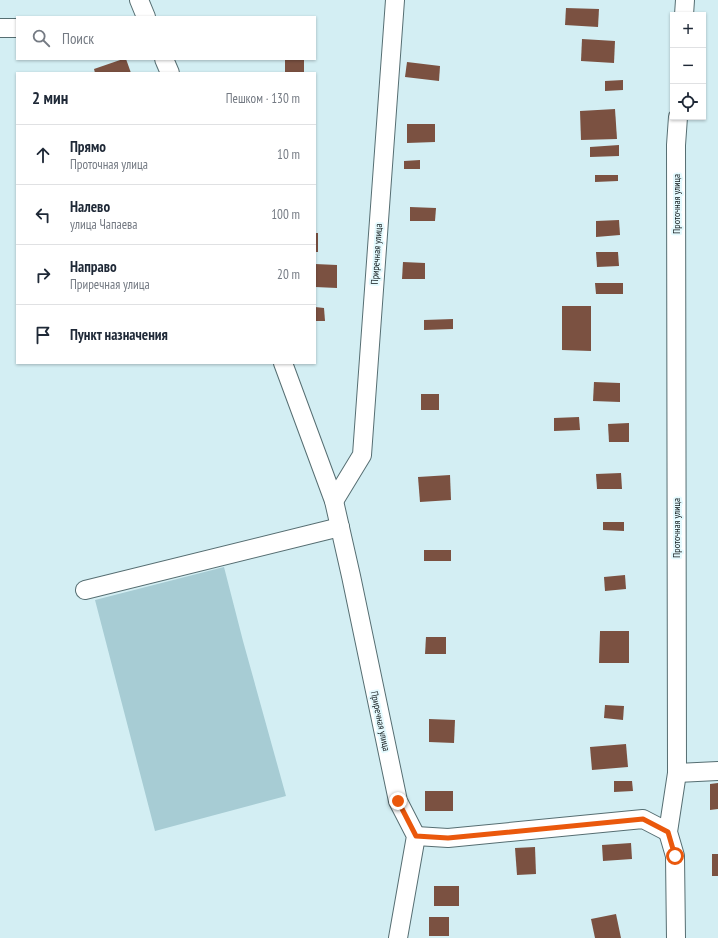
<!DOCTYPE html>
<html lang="ru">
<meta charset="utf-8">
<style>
:root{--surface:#fff;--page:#f2f2f3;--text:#1f2937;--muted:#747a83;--line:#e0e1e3}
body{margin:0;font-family:"PT Sans Narrow",sans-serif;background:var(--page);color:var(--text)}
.controls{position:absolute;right:12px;top:12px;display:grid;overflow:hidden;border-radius:0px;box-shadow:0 1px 3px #0004}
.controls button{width:36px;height:36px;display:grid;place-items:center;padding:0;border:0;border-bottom:1px solid var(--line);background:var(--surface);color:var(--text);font:20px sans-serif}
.stop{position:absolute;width:12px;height:12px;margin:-9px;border:3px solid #ea580c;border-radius:50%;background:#fff}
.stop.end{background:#ea580c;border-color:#fff;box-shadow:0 1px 4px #0008}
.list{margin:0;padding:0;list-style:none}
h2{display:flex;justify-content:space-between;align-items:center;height:52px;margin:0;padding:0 16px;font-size:17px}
h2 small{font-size:13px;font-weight:400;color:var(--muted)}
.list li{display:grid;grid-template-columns:26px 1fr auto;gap:12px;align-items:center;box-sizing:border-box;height:60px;padding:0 16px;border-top:1px solid var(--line)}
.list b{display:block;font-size:15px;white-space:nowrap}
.list p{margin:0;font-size:13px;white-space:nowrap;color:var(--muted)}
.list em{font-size:13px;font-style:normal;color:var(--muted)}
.icon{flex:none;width:22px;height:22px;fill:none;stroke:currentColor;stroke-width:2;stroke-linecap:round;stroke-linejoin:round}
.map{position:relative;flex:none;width:718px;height:938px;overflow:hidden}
.search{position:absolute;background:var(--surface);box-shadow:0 1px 3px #0004;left:16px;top:16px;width:300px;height:44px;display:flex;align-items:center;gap:10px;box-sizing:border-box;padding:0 14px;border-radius:0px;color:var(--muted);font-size:15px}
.panel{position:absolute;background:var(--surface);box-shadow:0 1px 3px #0004;left:16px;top:72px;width:300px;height:292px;border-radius:0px}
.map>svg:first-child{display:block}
</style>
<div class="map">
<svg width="718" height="938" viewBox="0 0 718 938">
<rect width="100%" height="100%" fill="#d3eef3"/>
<path fill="#a7ccd4" d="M224 567 243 641 286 796 155 831 95 600Z"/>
<g fill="#7b5141">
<path d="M566 8 599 9 598 27 565 25Z"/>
<path d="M582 39 615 41 614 63 581 61Z"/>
<path d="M123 59H126L131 73H95L94 69Z"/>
<rect x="285" y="59" width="19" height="14"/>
<path d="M407 62 440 66 439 81 405 77Z"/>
<path d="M623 80V90L605 91V81Z"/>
<path d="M615 109 617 139 581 140 580 111Z"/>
<path d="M407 124H435V142L407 143Z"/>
<path d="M619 145V156L590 157V147Z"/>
<path d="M420 160V169H404V161Z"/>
<path d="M595 175H618V181L595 182Z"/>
<path d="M410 207 436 208 435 221H410Z"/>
<path d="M619 220 620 235 596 237V221Z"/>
<rect x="315" y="233" width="3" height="19"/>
<path d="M596 252H618L619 266 597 267Z"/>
<path d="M403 262 425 263V279H402Z"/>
<path d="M315 264 337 265V288L315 287Z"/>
<path d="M595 283H623V294H596Z"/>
<path d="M562 306H591V351L562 350Z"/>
<path d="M315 307 324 308 325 321H315Z"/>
<path d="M453 319V329L424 330V320Z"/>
<path d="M594 382 620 383V402L593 401Z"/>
<rect x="421" y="394" width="18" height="16"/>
<path d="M579 417 580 430 554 431V418Z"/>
<path d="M629 423V442H609L608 424Z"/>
<path d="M621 473 622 489H597L596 474Z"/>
<path d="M450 475 451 500 420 502 418 477Z"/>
<path d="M603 522H624V531L603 530Z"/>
<rect x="424" y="550" width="27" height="11"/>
<path d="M625 575 626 589 605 591 604 577Z"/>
<path d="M600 631H629V663H599Z"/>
<path d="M426 637H446V654H425Z"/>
<path d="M605 705 624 706 623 720 604 718Z"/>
<path d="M429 719 455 720 454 743 429 742Z"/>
<path d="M626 744 628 767 592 770 590 747Z"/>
<path d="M614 781H632L633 791 614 792Z"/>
<path d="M718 783V809L710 810V784Z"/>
<rect x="425" y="791" width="28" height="20"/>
<path d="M631 843 632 859 603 861 602 845Z"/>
<path d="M535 847 536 874 517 875 515 848Z"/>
<rect x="712" y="854" width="6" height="22"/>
<rect x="434" y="886" width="25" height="20"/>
<path d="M616 914 621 938H595L591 919Z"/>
<rect x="429" y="917" width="20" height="19"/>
</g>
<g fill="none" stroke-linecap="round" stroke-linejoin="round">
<defs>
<g id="minor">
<path d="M139 0 146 17"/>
<path d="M684 15 685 0"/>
<path d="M0 28H17"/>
<path d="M164 59 170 73"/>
<path d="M283 363 334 501 351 576 398 801 416 836 398 938"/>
<path d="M334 501 362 455 395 0"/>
<path d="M85 590 340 527"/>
<path d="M677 773 718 771"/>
<path d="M416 836 448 838 643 819 668 832"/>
<path d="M676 938 675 856 668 832 677 773 676 145 678 117"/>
</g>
</defs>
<use href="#minor" stroke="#566e72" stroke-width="20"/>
<use href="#minor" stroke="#fff" stroke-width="18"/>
</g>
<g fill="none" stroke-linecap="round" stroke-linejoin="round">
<path stroke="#ea580c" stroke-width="5" d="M398 801 416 836 448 838 643 819 668 832 675 856"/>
</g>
<g text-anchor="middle" stroke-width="4" stroke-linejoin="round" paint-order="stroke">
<g font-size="10" fill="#0d1618" stroke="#e5fafe">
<text transform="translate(676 204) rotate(-90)" y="4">Проточная улица</text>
<text transform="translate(376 254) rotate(-86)" y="4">Приречная улица</text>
<text transform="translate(676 528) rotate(-90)" y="4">Проточная улица</text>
<text transform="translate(381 721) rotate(78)" y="4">Приречная улица</text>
</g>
</g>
</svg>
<div class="controls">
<button>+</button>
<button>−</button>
<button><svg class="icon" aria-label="locate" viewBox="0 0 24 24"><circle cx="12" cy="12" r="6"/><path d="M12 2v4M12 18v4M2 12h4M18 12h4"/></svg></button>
</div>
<div class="stop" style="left:675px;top:856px"></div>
<div class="stop end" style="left:398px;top:801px"></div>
<div class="search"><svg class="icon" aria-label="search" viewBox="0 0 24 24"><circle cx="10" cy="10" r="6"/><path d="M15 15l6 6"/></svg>Поиск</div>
<section class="panel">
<h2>2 мин<small>Пешком · 130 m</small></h2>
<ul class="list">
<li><svg class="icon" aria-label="ahead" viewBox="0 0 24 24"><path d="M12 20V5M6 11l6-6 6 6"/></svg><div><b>Прямо</b><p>Проточная улица</p></div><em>10 m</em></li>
<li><svg class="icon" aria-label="left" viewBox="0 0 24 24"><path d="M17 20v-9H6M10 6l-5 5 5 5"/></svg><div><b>Налево</b><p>улица Чапаева</p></div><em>100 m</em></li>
<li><svg class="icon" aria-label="right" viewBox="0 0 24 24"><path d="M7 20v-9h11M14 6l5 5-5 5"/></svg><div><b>Направо</b><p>Приречная улица</p></div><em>20 m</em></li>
<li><svg class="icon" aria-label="arrive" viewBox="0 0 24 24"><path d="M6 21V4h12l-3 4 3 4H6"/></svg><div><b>Пункт назначения</b></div></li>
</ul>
</section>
</div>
